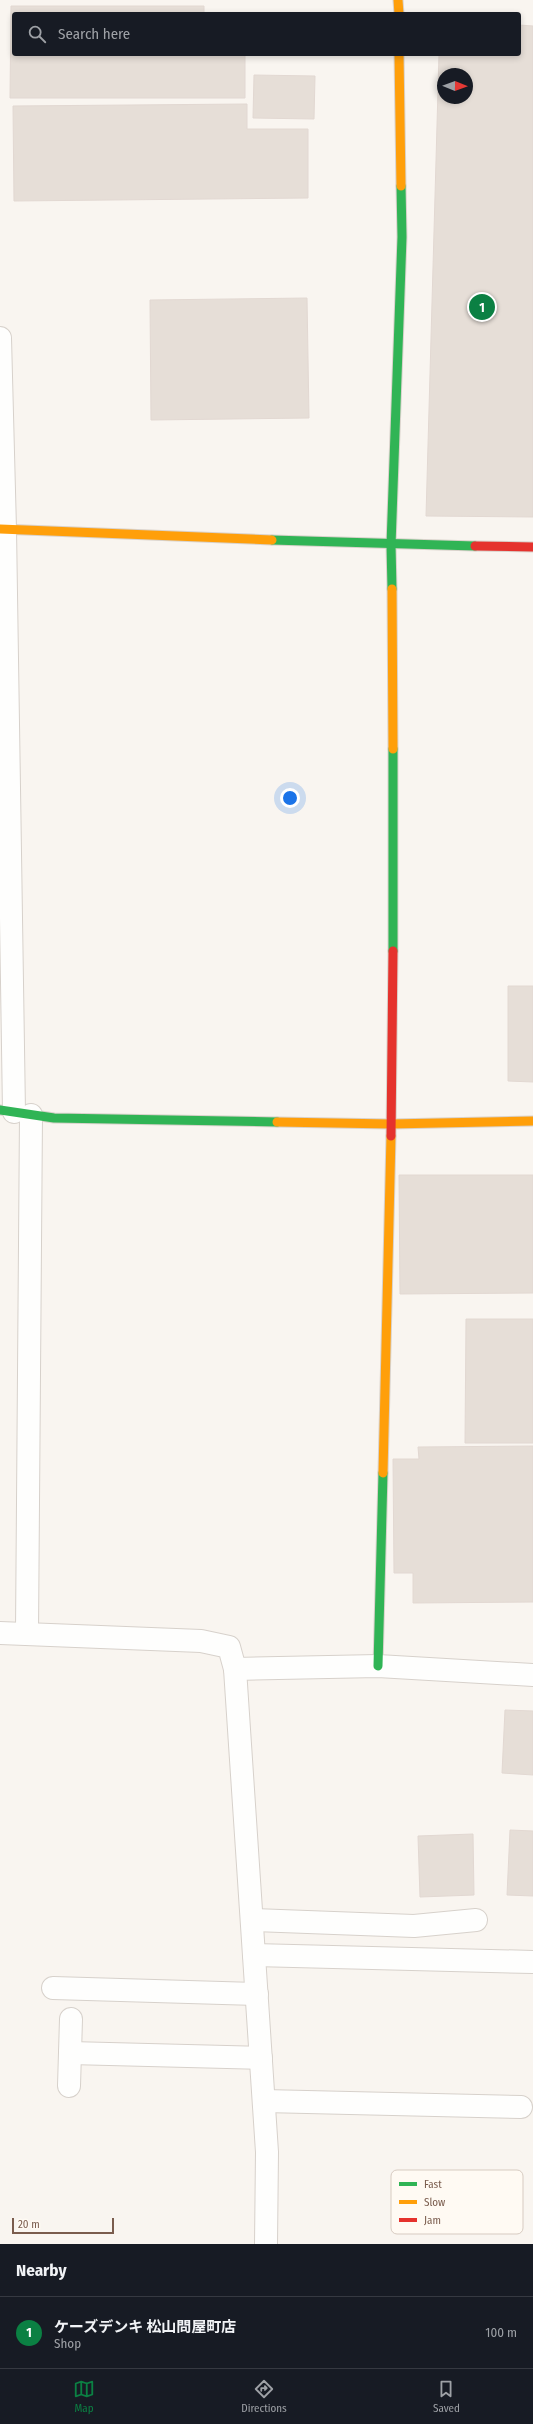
<!DOCTYPE html>
<meta charset="utf-8">
<style>
:root{--surface:#171b24;--page:#20242c;--text:#f1f3f6;--muted:#9ea1a6;--line:#363941;--accent:#0b8043}
body{margin:0;font-family:"Fira Sans Condensed","Noto Sans JP",sans-serif;background:var(--page);color:var(--text)}
.compass{position:absolute;left:437px;top:68px;width:36px;height:36px;border-radius:50%;background:var(--surface);box-shadow:0 2px 6px #0003;rotate:91deg}
.scale{position:absolute;left:12px;bottom:10px;width:102px;box-sizing:border-box;padding-left:4px;border:2px solid #7a5c4d;border-top:0;font-size:11px;line-height:14px;white-space:nowrap;color:#7a5c4d;-webkit-text-stroke:3px #fffaf3;paint-order:stroke}
.you{position:absolute;left:290px;top:798px;width:14px;height:14px;margin:-10px;border:3px solid #fff;border-radius:50%;background:#1a73e8;box-shadow:0 0 0 6px #1a73e833}
.badge{display:grid;place-items:center;width:26px;height:26px;border-radius:50%;background:var(--accent);color:#fff;font-size:13px;font-weight:700}
.pin{position:absolute;translate:-50% -50%;border:2px solid #fff;box-shadow:0 1px 4px #0006}
.list{margin:0;padding:0;list-style:none}
h2{display:flex;justify-content:space-between;align-items:center;height:52px;margin:0;padding:0 16px;font-size:17px}
h2 small{font-size:13px;font-weight:400;color:var(--muted)}
.list li{display:grid;grid-template-columns:26px 1fr auto;gap:12px;align-items:center;box-sizing:border-box;height:72px;padding:0 16px;border-top:1px solid var(--line)}
.list b{display:block;font-size:15px;white-space:nowrap}
.list p{margin:0;font-size:13px;white-space:nowrap;color:var(--muted)}
.list em{font-size:13px;font-style:normal;color:var(--muted)}
.icon{flex:none;width:22px;height:22px;fill:none;stroke:currentColor;stroke-width:2;stroke-linecap:round;stroke-linejoin:round}
.map{position:relative;flex:none;width:533px;height:2244px;overflow:hidden}
.search{position:absolute;background:var(--surface);box-shadow:0 2px 6px #0003;left:12px;right:12px;top:12px;height:44px;display:flex;align-items:center;gap:10px;box-sizing:border-box;padding:0 14px;border-radius:4px;color:var(--muted);font-size:15px}
.sheet{height:124px;background:var(--surface)}
nav{display:flex;justify-content:space-around;align-items:center;box-sizing:border-box;height:56px;border-top:1px solid var(--line);background:var(--surface);font-size:11px;color:var(--muted)}
nav a{display:grid;justify-items:center;gap:2px}
nav .on{color:var(--accent)}
.map>svg:first-child{display:block}
</style>
<div class="map">
<svg width="533" height="2244" viewBox="0 0 533 2244">
<rect width="100%" height="100%" fill="#f9f5f0"/>
<g fill="#e6ded7" stroke="#e2d8d2" fill-rule="evenodd">
<path d="M11 6H204V14H14V54H245V98H10Z"/>
<path d="M519 25 533 26V517L426 516 439 54H519ZM443 74H467V98H443Z"/>
<path d="M254 75 315 76 314 119 253 118Z"/>
<path d="M247 104V129H308V198L14 201 13 106Z"/>
<path d="M307 298 309 418 151 420 150 300Z"/>
<path d="M508 986H533V1082L508 1081Z"/>
<path d="M399 1175H533V1293L400 1294Z"/>
<path d="M466 1319H533V1443H465Z"/>
<path d="M533 1446V1602L413 1603V1573H394L393 1459H419L418 1447Z"/>
<path d="M505 1710 533 1711V1775L502 1773Z"/>
<path d="M510 1830 533 1831V1896L507 1895Z"/>
<path d="M473 1834 474 1895 420 1897 418 1836Z"/>
</g>
<g fill="none" stroke-linecap="round" stroke-linejoin="round">
<defs>
<g id="street">
<path d="M0 338 5 529 14 1112"/>
<path d="M27 1632 31 1115"/>
<path d="M0 1633 201 1641 229 1647 235 1669"/>
<path d="M252 1920 414 1926 476 1920"/>
<path d="M254 1955 533 1962"/>
<path d="M53 1988 257 1994"/>
<path d="M70 2053 261 2058"/>
<path d="M69 2086 71 2019"/>
<path d="M264 2101 521 2107"/>
<path d="M266 2244 267 2152 235 1669 378 1666 533 1675"/>
</g>
<g id="fast">
<path d="M272 540 475 546"/>
<path d="M392 589 391 545 402 237 401 186"/>
<path d="M393 951V749"/>
<path d="M0 1110 54 1118 277 1122"/>
<path d="M378 1666 383 1473"/>
</g>
<g id="slow">
<path d="M398 0 399 14"/>
<path d="M399 54 401 186"/>
<path d="M0 529 272 540"/>
<path d="M392 589 393 749"/>
<path d="M277 1122 391 1124 533 1121"/>
<path d="M383 1473 391 1136"/>
</g>
<g id="jam">
<path d="M475 546 533 547"/>
<path d="M391 1136 393 951"/>
</g>
</defs>
<use href="#street" stroke="#d7d1cb" stroke-width="24"/>
<use href="#fast" stroke="#d9d2cb" stroke-width="11"/>
<use href="#slow" stroke="#d9d2cb" stroke-width="11"/>
<use href="#jam" stroke="#d9d2cb" stroke-width="11"/>
<use href="#street" stroke="#fefefd" stroke-width="22"/>
<use href="#fast" stroke="#30b455" stroke-width="9"/>
<use href="#slow" stroke="#ff9f0a" stroke-width="9"/>
<use href="#jam" stroke="#e5322d" stroke-width="9"/>
</g>
<rect x="391" y="2170" width="132" height="64" rx="6" fill="#fffaf3" stroke="#d7cbc1" stroke-width="1"/>
<rect x="399" y="2182" width="18" height="4" fill="#30b455"/>
<rect x="399" y="2200" width="18" height="4" fill="#ff9f0a"/>
<rect x="399" y="2218" width="18" height="4" fill="#e5322d"/>
<g font-size="11" fill="#7a5c4d">
<text x="424" y="2188">Fast</text>
<text x="424" y="2206">Slow</text>
<text x="424" y="2224">Jam</text>
</g>
</svg>
<svg class="compass" viewBox="-18 -18 36 36"><path d="M0-13l5 13h-10z" fill="#e53935"/><path d="M0 13l5-13h-10z" fill="#9ea1a6"/></svg>
<div class="scale">20 m</div>
<div class="you"></div>
<div class="pin badge" style="left:482px;top:307px">1</div>
<div class="search"><svg class="icon" aria-label="search" viewBox="0 0 24 24"><circle cx="10" cy="10" r="6"/><path d="M15 15l6 6"/></svg>Search here</div>
</div>
<section class="sheet">
<h2>Nearby<small></small></h2>
<ul class="list">
<li><span class="badge">1</span><div><b>ケーズデンキ 松山問屋町店</b><p>Shop</p></div><em>100 m</em></li>
</ul>
</section>
<nav>
<a class="on"><svg class="icon" aria-label="map" viewBox="0 0 24 24"><path d="M3 6l6-2 6 2 6-2v14l-6 2-6-2-6 2zM9 4v14M15 6v14"/></svg>Map</a>
<a><svg class="icon" aria-label="directions" viewBox="0 0 24 24"><path d="M12 3l9 9-9 9-9-9zM9 14v-3h6M13 9l2 2-2 2"/></svg>Directions</a>
<a><svg class="icon" aria-label="saved" viewBox="0 0 24 24"><path d="M7 4h10v16l-5-4-5 4z"/></svg>Saved</a>
</nav>
